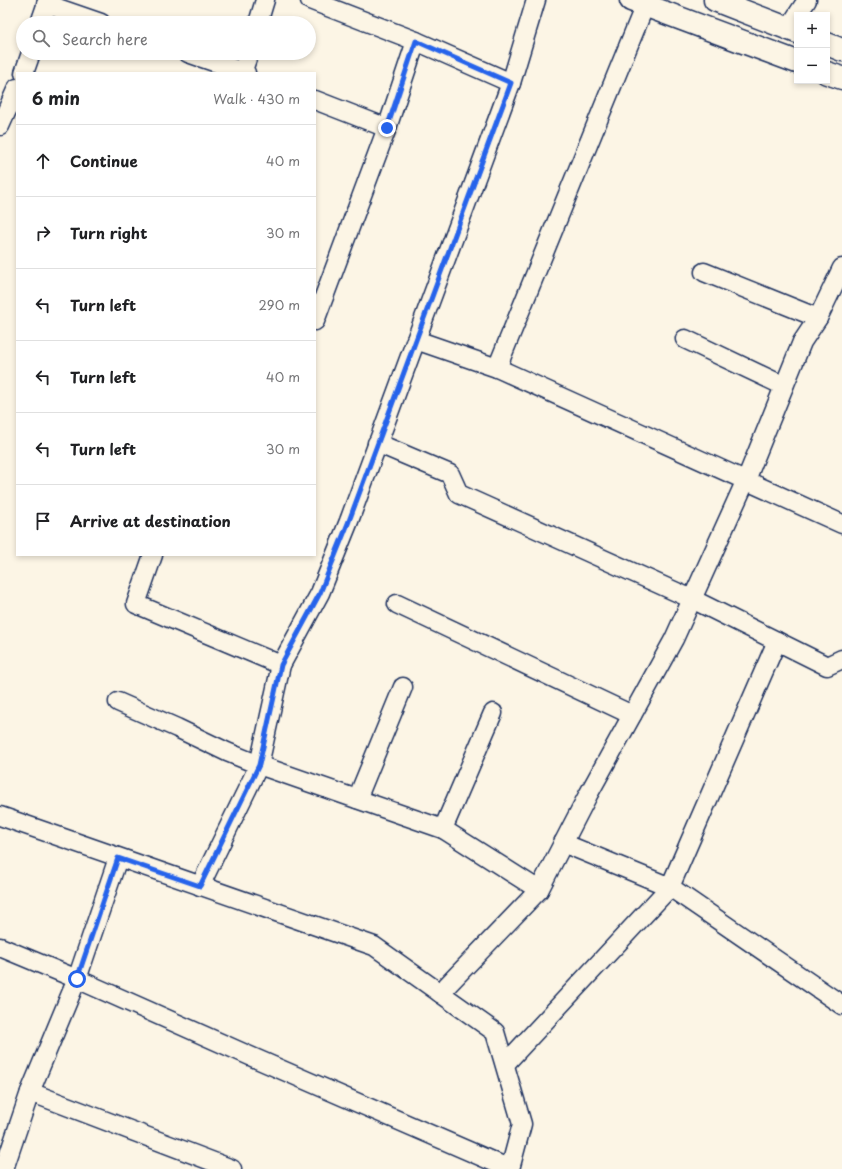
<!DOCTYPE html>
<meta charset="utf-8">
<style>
:root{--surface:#fff;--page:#f2f2f2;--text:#202124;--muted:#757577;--line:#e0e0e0}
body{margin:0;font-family:"Playpen Sans",sans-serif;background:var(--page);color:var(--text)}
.controls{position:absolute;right:12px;top:12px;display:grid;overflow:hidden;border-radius:0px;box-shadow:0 2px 6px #0003}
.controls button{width:36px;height:36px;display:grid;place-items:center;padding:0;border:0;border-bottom:1px solid var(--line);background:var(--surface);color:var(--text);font:20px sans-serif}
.stop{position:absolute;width:12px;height:12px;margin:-9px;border:3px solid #2563eb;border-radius:50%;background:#fff}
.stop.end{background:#2563eb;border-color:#fff;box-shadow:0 1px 4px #0008}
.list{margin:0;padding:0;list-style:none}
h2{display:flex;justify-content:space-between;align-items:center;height:52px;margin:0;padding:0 16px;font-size:17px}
h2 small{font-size:13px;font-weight:400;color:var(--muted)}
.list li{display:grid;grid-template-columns:26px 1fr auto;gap:12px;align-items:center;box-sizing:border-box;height:72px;padding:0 16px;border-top:1px solid var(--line)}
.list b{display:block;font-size:15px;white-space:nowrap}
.list em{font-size:13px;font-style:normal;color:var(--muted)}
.icon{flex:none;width:22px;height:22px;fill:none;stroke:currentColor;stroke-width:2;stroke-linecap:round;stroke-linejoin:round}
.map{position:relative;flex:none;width:842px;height:1169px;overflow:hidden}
.search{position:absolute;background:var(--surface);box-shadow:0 2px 6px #0003;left:16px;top:16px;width:300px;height:44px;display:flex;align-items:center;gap:10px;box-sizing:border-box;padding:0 14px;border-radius:22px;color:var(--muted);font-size:15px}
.panel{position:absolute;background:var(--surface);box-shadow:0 2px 6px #0003;left:16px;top:72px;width:300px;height:484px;border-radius:0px}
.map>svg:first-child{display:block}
</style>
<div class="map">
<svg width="842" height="1169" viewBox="0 0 842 1169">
<rect width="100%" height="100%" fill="#fcf5e5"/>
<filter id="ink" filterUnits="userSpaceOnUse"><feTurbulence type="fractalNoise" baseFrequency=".025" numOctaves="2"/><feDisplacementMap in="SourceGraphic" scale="8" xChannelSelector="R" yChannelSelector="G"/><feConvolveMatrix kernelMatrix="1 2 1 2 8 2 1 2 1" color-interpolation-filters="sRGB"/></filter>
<g filter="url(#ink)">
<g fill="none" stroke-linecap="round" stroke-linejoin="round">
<defs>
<g id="street">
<path d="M310 0 416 41"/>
<path d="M46 4 101 23"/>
<path d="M40 23 48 0"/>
<path d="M258 23 265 0"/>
<path d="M788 29 807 0"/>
<path d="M188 53 246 73"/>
<path d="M24 73 31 53"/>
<path d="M242 73 249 53"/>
<path d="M315 100 387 128"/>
<path d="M0 126 17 88"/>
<path d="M704 272 818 318"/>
<path d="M315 321 387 128 416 41 511 83"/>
<path d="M685 339 784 386"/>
<path d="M416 340 497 368 842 524"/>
<path d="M497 368 645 5"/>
<path d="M377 443 450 474 459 494 692 599 827 666 842 659"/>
<path d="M153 555 136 604 281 665"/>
<path d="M397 604 632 715"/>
<path d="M118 702 177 728 227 752 259 765 443 829 539 890"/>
<path d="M357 799 403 687"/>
<path d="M0 816 374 946 495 1032 522 1124 510 1169"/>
<path d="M443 829 493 713"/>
<path d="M563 843 670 887 842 1005"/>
<path d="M118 858 77 979 250 1056 510 1169"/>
<path d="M200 886 259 765 281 665 320 593 349 521 511 83 536 0"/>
<path d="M0 947 77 979 30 1092"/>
<path d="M440 993 539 890 588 795 674 639 746 480 802 342 818 318 842 268"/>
<path d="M505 1064 670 887 777 641"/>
<path d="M4 1169 30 1092 232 1169"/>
</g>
<g id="secondary">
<path d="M631 0 797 62"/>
<path d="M715 0 797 32"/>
<path d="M827 44 842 50"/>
<path d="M827 73 842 78"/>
</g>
</defs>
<use href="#street" stroke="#1b2f5e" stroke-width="21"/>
<use href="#secondary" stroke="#1b2f5e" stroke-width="25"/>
<use href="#street" stroke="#fcf5e5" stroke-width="18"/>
<use href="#secondary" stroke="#fcf5e5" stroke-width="22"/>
</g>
</g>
<g fill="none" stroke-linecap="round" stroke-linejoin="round" filter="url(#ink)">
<path stroke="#2563eb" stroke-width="5" d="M77 979 118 858 200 886 259 765 281 665 320 593 349 521 511 83 416 41 387 128"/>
</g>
</svg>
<div class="controls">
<button>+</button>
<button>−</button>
</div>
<div class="stop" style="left:77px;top:979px"></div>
<div class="stop end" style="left:387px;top:128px"></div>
<div class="search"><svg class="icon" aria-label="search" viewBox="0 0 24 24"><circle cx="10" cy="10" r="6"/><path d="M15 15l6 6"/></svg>Search here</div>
<section class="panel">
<h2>6 min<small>Walk · 430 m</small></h2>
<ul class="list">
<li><svg class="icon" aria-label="ahead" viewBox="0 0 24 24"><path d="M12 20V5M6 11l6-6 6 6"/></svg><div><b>Continue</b></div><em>40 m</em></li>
<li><svg class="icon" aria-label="right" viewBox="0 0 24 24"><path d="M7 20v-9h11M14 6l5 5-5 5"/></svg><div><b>Turn right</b></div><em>30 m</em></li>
<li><svg class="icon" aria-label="left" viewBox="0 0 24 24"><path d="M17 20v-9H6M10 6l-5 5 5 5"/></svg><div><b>Turn left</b></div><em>290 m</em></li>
<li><svg class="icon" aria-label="left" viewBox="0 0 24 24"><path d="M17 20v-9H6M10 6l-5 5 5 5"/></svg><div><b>Turn left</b></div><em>40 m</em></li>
<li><svg class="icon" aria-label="left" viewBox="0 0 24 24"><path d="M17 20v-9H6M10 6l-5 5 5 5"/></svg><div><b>Turn left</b></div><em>30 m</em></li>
<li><svg class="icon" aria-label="arrive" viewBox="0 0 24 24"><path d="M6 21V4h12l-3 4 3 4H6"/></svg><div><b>Arrive at destination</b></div></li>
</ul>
</section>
</div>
